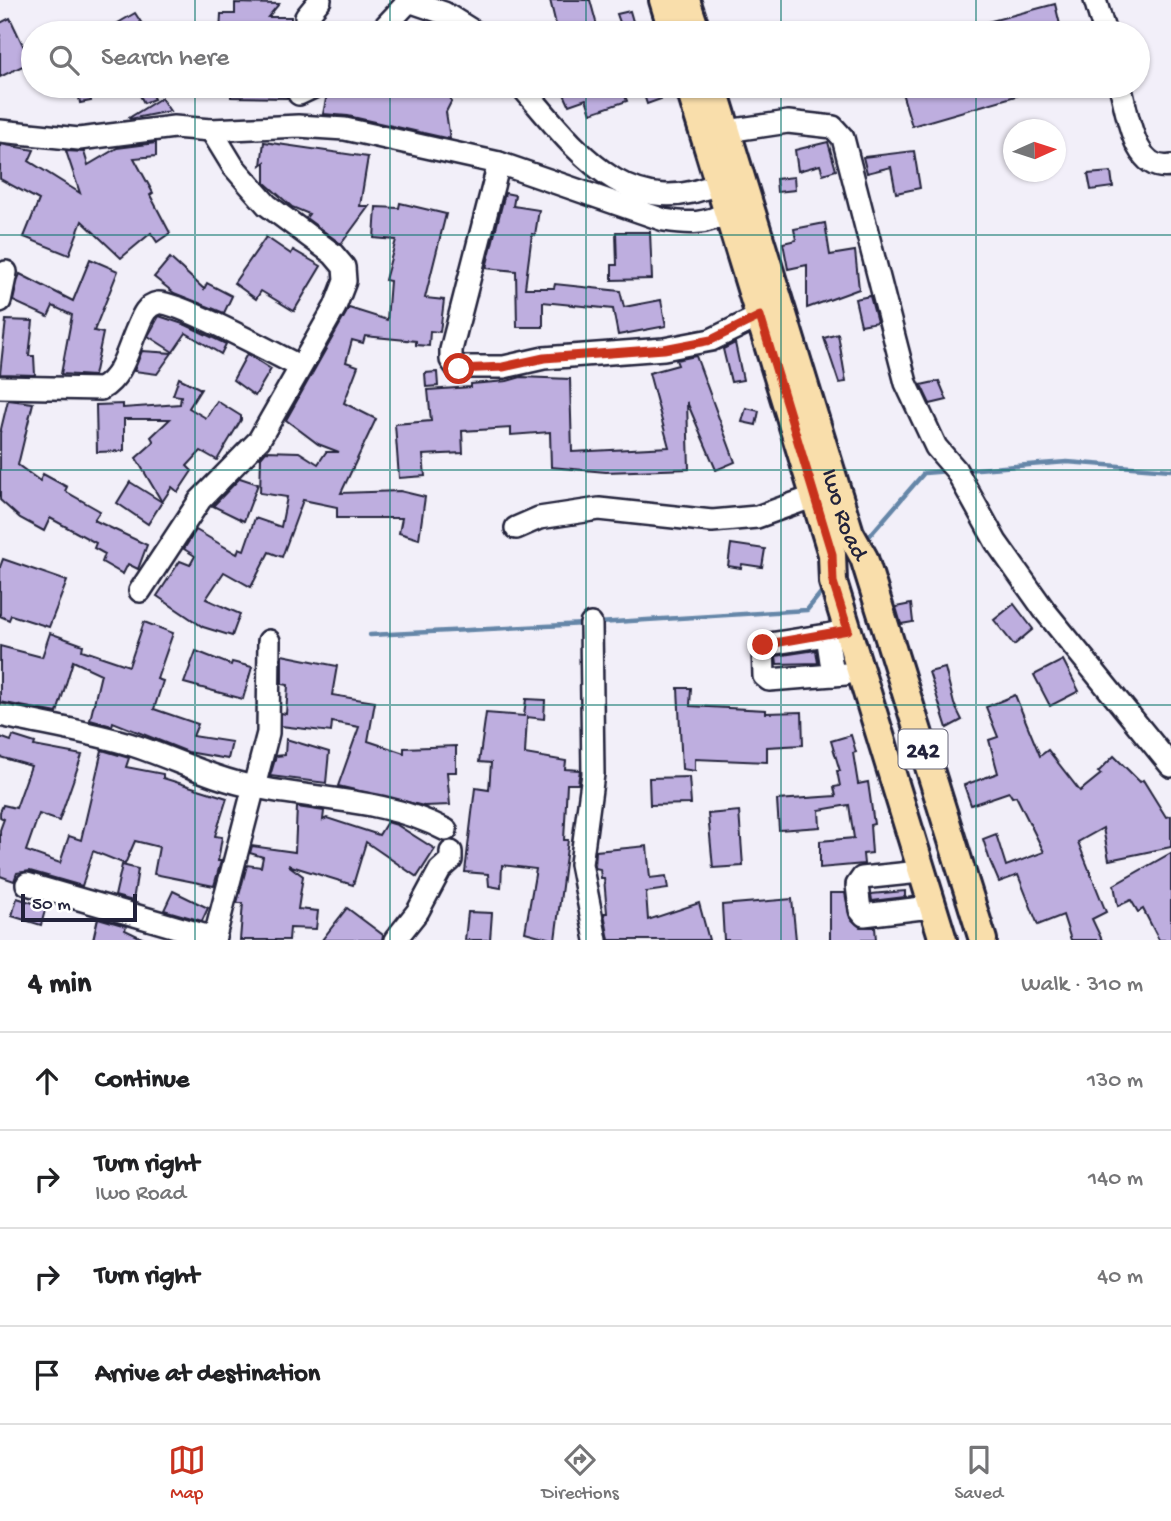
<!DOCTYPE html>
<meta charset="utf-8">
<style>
:root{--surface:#fff;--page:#f6f6f6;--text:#202124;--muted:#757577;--line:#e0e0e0;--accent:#c8321e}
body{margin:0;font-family:"Gochi Hand",sans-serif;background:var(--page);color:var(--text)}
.compass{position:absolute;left:1003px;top:119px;width:63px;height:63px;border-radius:50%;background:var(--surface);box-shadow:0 2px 5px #0004;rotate:87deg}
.scale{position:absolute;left:21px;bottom:18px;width:116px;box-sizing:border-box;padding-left:7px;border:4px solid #22223b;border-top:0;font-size:19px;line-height:24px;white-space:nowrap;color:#22223b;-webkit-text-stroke:5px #fff;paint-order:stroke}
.stop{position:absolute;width:21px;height:21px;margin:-16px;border:5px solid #c8321e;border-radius:50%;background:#fff}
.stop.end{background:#c8321e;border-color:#fff;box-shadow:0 2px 7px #0008}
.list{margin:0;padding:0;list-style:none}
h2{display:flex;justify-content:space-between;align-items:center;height:91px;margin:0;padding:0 28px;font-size:30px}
h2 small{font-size:23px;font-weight:400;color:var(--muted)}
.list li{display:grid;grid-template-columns:46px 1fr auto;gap:21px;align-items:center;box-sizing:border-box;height:98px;padding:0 28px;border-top:2px solid var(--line)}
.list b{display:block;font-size:26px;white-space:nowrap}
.list p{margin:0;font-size:23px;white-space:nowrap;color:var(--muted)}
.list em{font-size:23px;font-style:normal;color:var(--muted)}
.icon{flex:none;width:38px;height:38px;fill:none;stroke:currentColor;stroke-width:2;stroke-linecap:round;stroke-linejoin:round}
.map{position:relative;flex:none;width:1171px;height:940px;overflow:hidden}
.search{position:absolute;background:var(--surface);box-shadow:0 2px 5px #0004;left:21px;right:21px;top:21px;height:77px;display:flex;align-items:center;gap:18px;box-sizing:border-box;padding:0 24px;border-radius:38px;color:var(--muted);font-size:26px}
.sheet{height:483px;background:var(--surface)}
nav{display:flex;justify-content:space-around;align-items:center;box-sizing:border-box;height:98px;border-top:2px solid var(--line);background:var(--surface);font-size:19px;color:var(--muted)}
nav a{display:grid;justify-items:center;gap:4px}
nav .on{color:var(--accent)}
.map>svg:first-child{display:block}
</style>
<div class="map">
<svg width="1171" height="940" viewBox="0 0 1171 940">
<rect width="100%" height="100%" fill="#f2eff9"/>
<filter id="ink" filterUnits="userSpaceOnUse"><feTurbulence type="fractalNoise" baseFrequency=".0143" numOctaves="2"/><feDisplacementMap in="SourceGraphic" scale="14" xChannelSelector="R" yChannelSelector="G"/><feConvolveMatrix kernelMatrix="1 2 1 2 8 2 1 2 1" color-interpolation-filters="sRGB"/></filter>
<g filter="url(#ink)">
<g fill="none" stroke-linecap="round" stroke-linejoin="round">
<g stroke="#6586a8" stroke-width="4.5">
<path d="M965 470 1067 462 1171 470"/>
<path d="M866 540 924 473 949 471"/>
<path d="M598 623 807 610 824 589"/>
<path d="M370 635 585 624"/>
</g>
</g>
<g fill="#beaedf" stroke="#22223b" stroke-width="2">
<path d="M550 0H590L599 33H558Z"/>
<path d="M235 3 279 4 268 17H291V33H220L221 14H235Z"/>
<path d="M1055 4 1062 33H961V29Z"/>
<path d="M630 11 634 25 622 28 617 14Z"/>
<path d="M135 13 148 33H101Z"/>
<path d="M10 18 31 62 0 77V23Z"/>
<path d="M77 86H89L91 101 80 103Z"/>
<path d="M135 86H148L154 99 144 103Z"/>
<path d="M231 86H289L287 98 231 97Z"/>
<path d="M382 86H450L451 102 446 112 450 139 348 116 323 114 328 89 382 92Z"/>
<path d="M582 86H621L627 101 591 113 586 99 569 105 564 94Z"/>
<path d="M641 86H657L661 99 647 104Z"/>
<path d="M900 86H1040V89L912 126Z"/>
<path d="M161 98 170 111 130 119 129 118Z"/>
<path d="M264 142 368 157 360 206H369L341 244 306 218 309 214 292 207 265 183V162L261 165Z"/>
<path d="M828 142 836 170 823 174 820 165 798 171 795 150Z"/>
<path d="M156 143V156L134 158 153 193 150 195 170 233 157 242 151 233 121 258 82 221 69 255 24 237 39 200 0 179V144L34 150 29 161 80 193 66 151 84 152 88 165 117 148Z"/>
<path d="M914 151 920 188 896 193 891 167 867 173 863 157Z"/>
<path d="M1111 172 1113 187 1091 190 1088 174Z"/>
<path d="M794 177 795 190 777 192 776 179Z"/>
<path d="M505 193 515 195 513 206 539 210 535 235 532 234 525 288H554L555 284 620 291 624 307 661 300 666 326 618 335 613 309 543 302V327H517L516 271 486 268Z"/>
<path d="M400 203 446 214 425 298 444 300 440 332 430 331 429 346 416 345V341L365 336 363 343 352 340 346 362 358 366 344 403 376 419 341 493 400 491 425 497 419 539 399 533 402 518H337V507L303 500 282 557 269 552 251 587 224 572 206 599 240 614 232 636 203 627 157 596 180 561 190 565 195 556 184 549 196 530 237 554 239 548 244 550 255 518 281 527 287 497 260 493 261 457 266 451 299 452 318 464 326 452H339L318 444 286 420 349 308 387 320 390 281 385 280 396 240 374 238 376 207 399 208Z"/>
<path d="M825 223 830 255 855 251 859 289 807 308V265L788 269 783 243 796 240 794 229Z"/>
<path d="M616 232H650L652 279 612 280V265H617Z"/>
<path d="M266 237 291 254 293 250 321 266 294 311 261 291 256 299 234 283Z"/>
<path d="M170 258 204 289 207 283 232 296 224 313 174 293 154 277Z"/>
<path d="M90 259 118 271 94 331 103 333 94 376 61 374 72 315 53 306 48 317 13 301 18 279 20 274 73 301Z"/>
<path d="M870 296 877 322 861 325 855 299Z"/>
<path d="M159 316 186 325 226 344 221 354 186 333 173 352 148 336Z"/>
<path d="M6 320 33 321 29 356H34L35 375 0 374Z"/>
<path d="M838 334 846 382 839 383 824 338Z"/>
<path d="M735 343 743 380 731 382 723 349Z"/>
<path d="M142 351 172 353 157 374 134 371Z"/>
<path d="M247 354 271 369 255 396 233 380Z"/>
<path d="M696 356 735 462 716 470 687 402 689 469 606 472 551 467 550 432 511 435V428L462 431 463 453 423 455 425 476 399 478 395 424 431 421 428 390 471 387V384L507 381 521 377 570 379 572 452 669 447 649 373 678 365 676 360Z"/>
<path d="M437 372 438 386 426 387 425 373Z"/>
<path d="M179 378 201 389 189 408 206 418 217 401 241 416V420L217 460 201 451 187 466 192 471 178 492 172 487 162 502 136 458 154 442 151 437 170 419H124V451L97 452 96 405 123 404V408L180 404 181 396 173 395Z"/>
<path d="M939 381 947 400 930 404 921 385Z"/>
<path d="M8 400 33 403 18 465 40 481 43 474 67 487 65 491 100 511 94 520 147 545 138 569 128 564 123 574 102 562 105 554 94 548 96 543 50 518 44 531 20 518 0 500V433Z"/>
<path d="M746 408 759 411 756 425 742 422Z"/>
<path d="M240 478 258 484 244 521 213 506Z"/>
<path d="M130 482 162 502 148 524 117 503Z"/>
<path d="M731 544 765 549 762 567 742 564 741 568 728 566Z"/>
<path d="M3 559 67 581 49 627 11 615 9 620 0 616V567Z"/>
<path d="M911 604 913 622 901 624 896 607Z"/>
<path d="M1014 604 1033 629 1014 645 994 620Z"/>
<path d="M144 622 173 633 157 679 163 681 154 709 198 724 193 736 232 742 228 759 188 752 113 722 112 726 90 720 101 674 73 661 57 713 0 702V646L42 657 50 633 83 645 82 650 129 666Z"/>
<path d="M816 650 818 663 777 664 776 656Z"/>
<path d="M196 651 231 665 232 662 252 667 243 699 184 683Z"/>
<path d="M282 655 337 666 332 695 375 702 368 741 404 753V748L456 746V772H447L450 805 424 806 338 786 359 727 332 722 331 732 281 726V713L286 714 288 685 282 684Z"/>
<path d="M1063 660 1079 691 1050 706 1034 675Z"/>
<path d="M945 668 954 704 962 720 947 728 929 672Z"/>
<path d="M678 688H691L690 706 766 710V713L802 712 803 745 767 747V762L695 759V771L682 769Z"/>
<path d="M1015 695 1040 756 1048 750 1080 791 1101 774 1098 772 1114 756 1140 782 1143 780 1166 817 1171 816V847L1109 860 1103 828 1078 842 1106 912 1092 919 1102 940H1071L1063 915 1038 925 1018 875 999 882 990 861 983 839 996 834 1006 866 1044 852 1016 796 1012 797 1009 792 971 805 964 785 998 773 989 740 998 737 986 707Z"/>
<path d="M526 699 545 700 544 719 527 717 525 754 566 761 565 769 580 770 578 784H567L564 840H568L555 940 525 932 536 869 502 865 501 888 489 886 488 874 465 872 475 788 489 790 491 763 479 762 486 713 524 716Z"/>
<path d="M851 735 856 752 853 753 858 784 868 782 874 824 870 825 872 853 863 854 864 864 820 868V841L854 838 849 805 819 810 820 827 779 830 777 800 836 796 834 787 840 786 837 771H840L831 741Z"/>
<path d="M13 736 35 743 34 746 82 755 59 821 39 814 26 851 60 863 69 836 81 840 102 750 129 758 126 767 163 774V778L227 798 215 836 222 837 218 861H221L214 886 154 874 159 847 135 841 125 864 93 851 82 886 30 871 17 873 14 881 0 876V830L4 819 0 817V812L3 805 16 808 31 766 0 757V737L11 741Z"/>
<path d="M286 739 329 752 326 783 270 776 276 756 285 755Z"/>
<path d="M689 777 691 804 650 805 649 778Z"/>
<path d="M297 807 324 811 323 820 327 818 379 835 387 822 397 825 435 849 417 877 366 842 353 885 288 865 303 876 298 909 318 911 316 929 290 928 289 940H240L243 903H237L247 865 261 867 263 857 250 853 252 846 295 852Z"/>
<path d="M739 811 743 866 713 868 708 814Z"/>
<path d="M647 846 650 878 666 876 668 889 646 892 648 920 699 903 709 940H609L604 913H607L604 878H601L600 869 595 868 596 851Z"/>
<path d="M1171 853V940H1159L1143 909 1138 912 1131 900 1118 906 1114 885Z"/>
<path d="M122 865 138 869 133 901 115 896Z"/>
<path d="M173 891 208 908 202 921 164 910Z"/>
<path d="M905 891V897L872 901 871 894Z"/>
<path d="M830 893H845L850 918 860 927H875L876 940H830Z"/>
<path d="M17 898 46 907 41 925 12 916Z"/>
<path d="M792 899 796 940H724L722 905Z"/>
<path d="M347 908 383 935 382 940H322Z"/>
<path d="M468 912 492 913 490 940H465Z"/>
<path d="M98 918 126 926 125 930 146 940H93Z"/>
</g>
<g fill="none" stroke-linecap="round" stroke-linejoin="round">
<defs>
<g id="minor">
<path d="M406 0 444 13 476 33"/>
<path d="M1095 0 1105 33"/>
<path d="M320 33 306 17 320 0"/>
<path d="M379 33 409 1"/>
<path d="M521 86C575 148 626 225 719 183"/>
<path d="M1120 86C1128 112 1133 173 1171 166"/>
<path d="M299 94 316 86"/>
<path d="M0 131 79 139 174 127 211 130 298 126 345 129 499 163 664 220C689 224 705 225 728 212"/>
<path d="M727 131 788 122 833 127 843 138 906 383 936 447 956 470 996 542 1045 611 1171 766"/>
<path d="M499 163 451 350V360L456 367H504L544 358 664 349 711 340 760 316"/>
<path d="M0 301 6 272"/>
<path d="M0 387 101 389C122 377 127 352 136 331 141 320 145 305 158 303 175 300 277 355 299 366"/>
<path d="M516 528 539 518 599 509 712 521 757 517 815 496"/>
<path d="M140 591 200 500 259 440 335 307 345 281 344 267 333 254 267 205 233 166 211 130"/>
<path d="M591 624 593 774 581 864 596 940"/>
<path d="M839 632 827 635 833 675 846 674"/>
<path d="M827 635 763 645 764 676 769 680 833 675"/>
<path d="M0 715C44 725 92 732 135 746 175 759 213 779 255 787 318 800 388 799 446 830"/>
<path d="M920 868 910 873 862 878 857 885 860 910 864 915 922 908 933 911"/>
<path d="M27 884 214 938"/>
<path d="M214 940 268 733 269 641"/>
<path d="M395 940 418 911 440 870 451 860V852"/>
</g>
<g id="major">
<path d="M663 0 673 33"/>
<path d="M686 0 697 33"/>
<path d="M689 86 832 554 833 582 943 940"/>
<path id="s1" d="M713 86 850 533 864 558 983 940"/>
</g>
</defs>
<use href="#minor" stroke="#22223b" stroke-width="26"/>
<use href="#major" stroke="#22223b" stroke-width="32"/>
<use href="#minor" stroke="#fff" stroke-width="21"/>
<use href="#major" stroke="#f9deab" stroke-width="26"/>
</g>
</g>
<g fill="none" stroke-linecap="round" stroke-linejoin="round" filter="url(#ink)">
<path stroke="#c8321e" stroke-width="9" d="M459 369 503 367 544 358 664 349 711 340 760 316 832 554 833 582 848 630 763 645"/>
</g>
<path fill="none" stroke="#0f766e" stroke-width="2" stroke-opacity="0.55" d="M195 0V33M390 0V33M586 0V33M781 0V33M976 0V33M195 86V940M390 86V940M586 86V940M781 86V940M976 86V940M0 235H1171M0 470H1171M0 705H1171"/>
<g text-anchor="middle" stroke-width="5" stroke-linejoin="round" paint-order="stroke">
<rect fill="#fff" stroke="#646476" stroke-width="2" x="898.5" y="729.5" width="49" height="39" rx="5"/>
<g font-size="23" font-weight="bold" fill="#22223b">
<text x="923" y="757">242</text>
</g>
<g font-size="24" fill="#22223b" stroke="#fff">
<text dy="8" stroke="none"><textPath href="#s1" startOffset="448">Iwo Road</textPath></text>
</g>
</g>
</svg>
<svg class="compass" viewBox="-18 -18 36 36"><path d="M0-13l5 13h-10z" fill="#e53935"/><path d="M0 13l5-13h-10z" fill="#757577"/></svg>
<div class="scale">50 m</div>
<div class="stop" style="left:459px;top:369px"></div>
<div class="stop end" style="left:763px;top:645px"></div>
<div class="search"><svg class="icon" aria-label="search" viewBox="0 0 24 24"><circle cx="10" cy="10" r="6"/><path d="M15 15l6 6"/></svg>Search here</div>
</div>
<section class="sheet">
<h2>4 min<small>Walk · 310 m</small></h2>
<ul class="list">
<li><svg class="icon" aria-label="ahead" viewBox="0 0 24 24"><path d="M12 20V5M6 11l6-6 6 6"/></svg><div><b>Continue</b></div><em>130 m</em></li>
<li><svg class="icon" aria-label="right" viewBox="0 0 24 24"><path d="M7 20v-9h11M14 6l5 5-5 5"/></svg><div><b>Turn right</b><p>Iwo Road</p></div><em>140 m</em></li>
<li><svg class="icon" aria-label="right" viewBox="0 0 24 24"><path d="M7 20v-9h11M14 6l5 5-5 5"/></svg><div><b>Turn right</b></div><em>40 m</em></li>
<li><svg class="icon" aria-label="arrive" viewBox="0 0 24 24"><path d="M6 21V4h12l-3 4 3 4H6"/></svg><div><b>Arrive at destination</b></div></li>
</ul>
</section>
<nav>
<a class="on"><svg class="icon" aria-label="map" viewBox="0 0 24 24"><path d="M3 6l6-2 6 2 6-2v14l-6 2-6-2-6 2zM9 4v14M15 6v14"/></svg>Map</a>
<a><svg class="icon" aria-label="directions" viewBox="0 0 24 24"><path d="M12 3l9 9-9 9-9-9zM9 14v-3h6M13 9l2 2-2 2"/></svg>Directions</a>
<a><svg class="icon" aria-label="saved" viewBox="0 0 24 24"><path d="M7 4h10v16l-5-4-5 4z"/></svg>Saved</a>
</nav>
